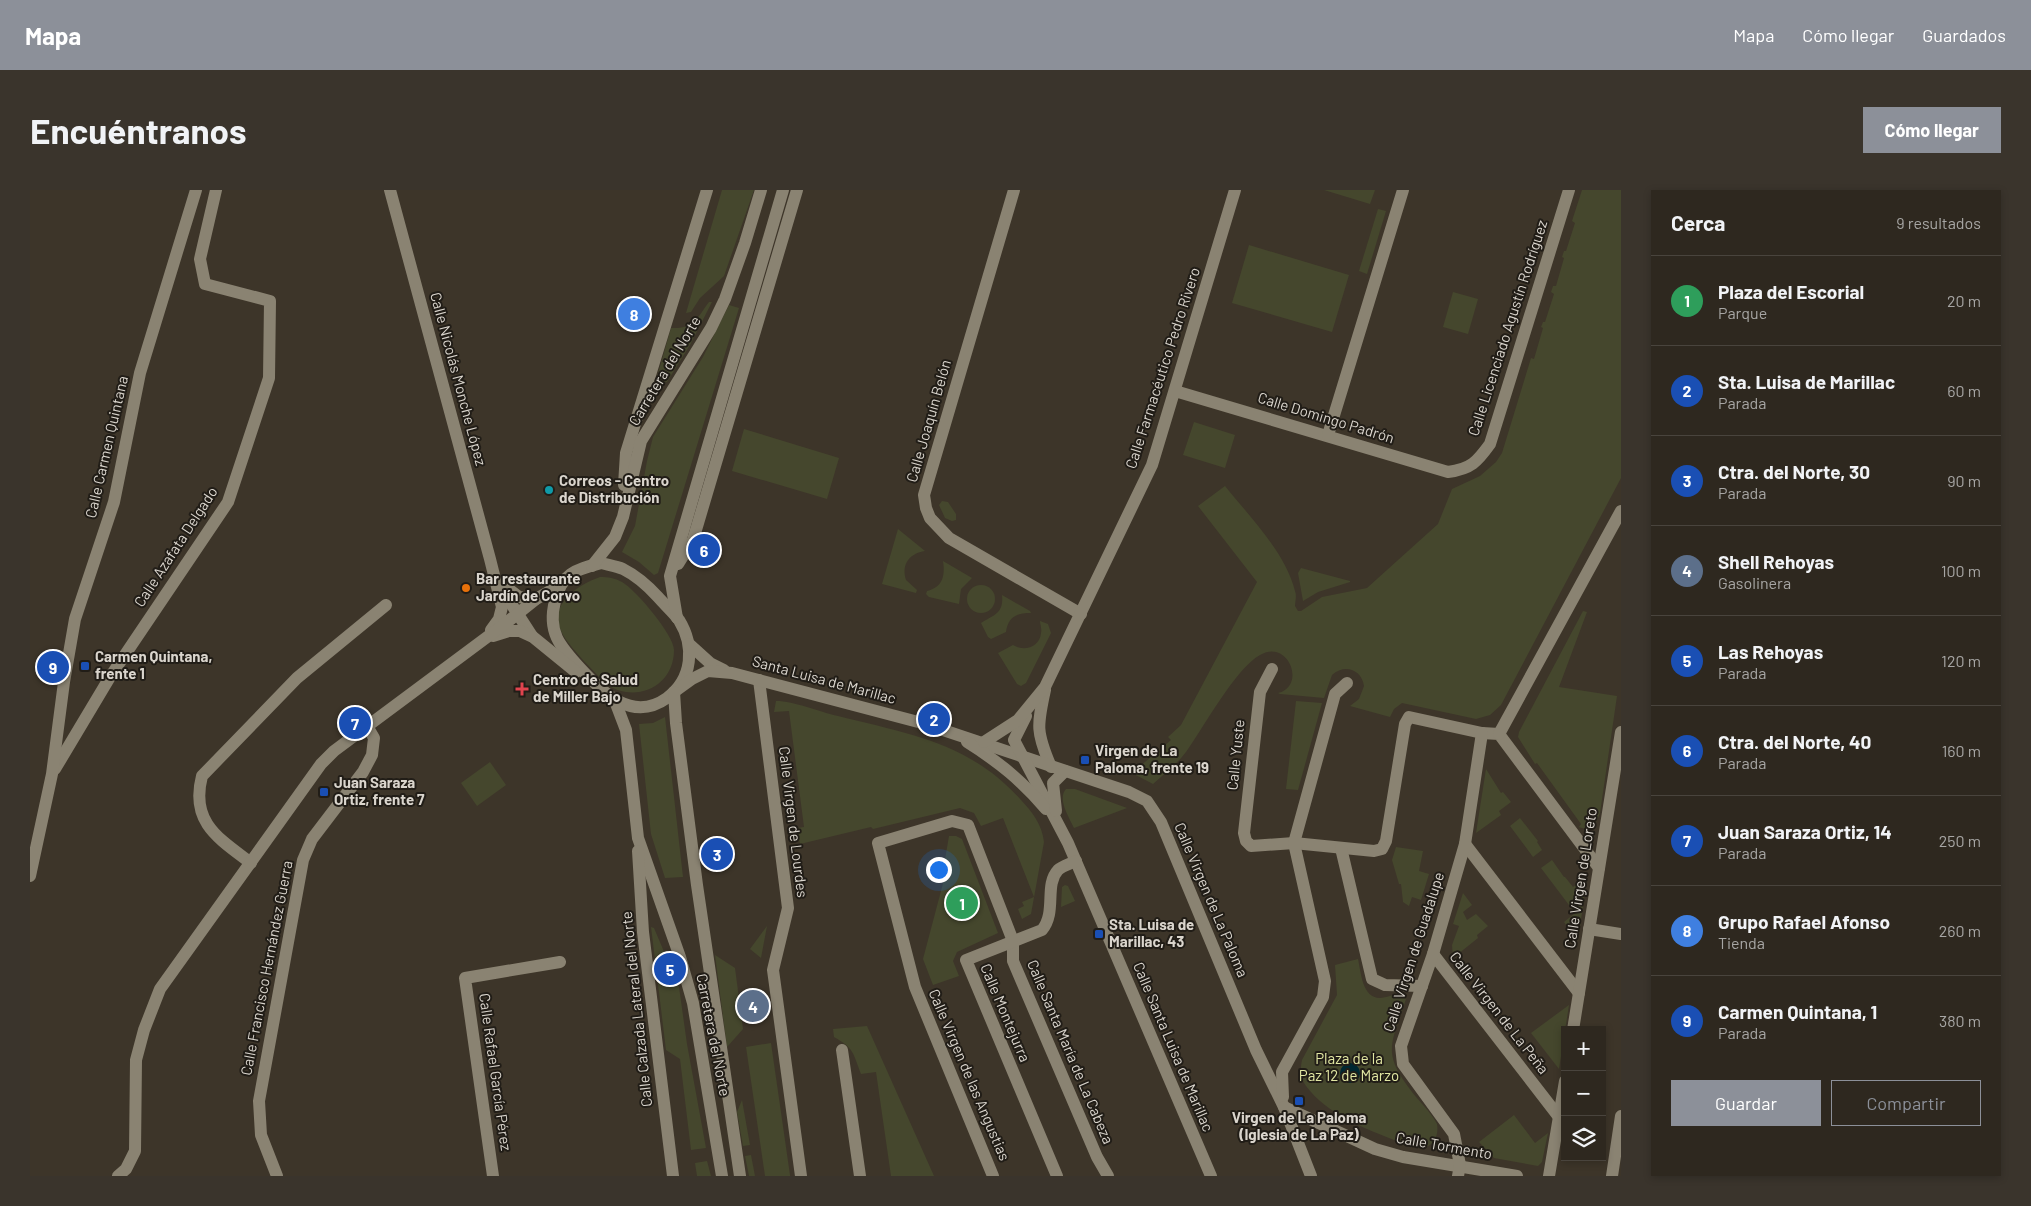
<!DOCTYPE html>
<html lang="es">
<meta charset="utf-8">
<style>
:root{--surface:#2e281f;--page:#3a342c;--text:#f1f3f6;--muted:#a7a6a4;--line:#49443d;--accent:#8c9099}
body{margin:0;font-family:Barlow,sans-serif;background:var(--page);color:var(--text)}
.controls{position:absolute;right:15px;bottom:15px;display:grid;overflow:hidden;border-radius:0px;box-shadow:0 2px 8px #0003}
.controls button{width:45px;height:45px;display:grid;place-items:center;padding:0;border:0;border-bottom:1px solid var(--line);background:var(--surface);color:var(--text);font:25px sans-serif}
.you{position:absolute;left:908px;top:679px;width:18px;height:18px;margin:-12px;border:4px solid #fff;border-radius:50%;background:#1a73e8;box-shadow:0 0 0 8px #1a73e833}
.badge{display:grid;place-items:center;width:32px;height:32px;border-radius:50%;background:var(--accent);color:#fff;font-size:16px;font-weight:700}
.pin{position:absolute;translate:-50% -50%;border:2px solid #fff;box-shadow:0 1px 5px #0006}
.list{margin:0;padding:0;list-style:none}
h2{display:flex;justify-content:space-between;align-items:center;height:65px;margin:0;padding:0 20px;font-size:21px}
h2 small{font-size:16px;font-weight:400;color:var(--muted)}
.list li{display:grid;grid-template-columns:32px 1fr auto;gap:15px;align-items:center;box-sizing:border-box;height:90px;padding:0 20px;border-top:1px solid var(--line)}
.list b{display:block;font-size:19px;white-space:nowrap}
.list p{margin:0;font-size:16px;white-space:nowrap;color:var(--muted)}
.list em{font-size:16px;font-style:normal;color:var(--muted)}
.actions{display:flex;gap:10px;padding:15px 20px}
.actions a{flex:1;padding:11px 0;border:1px solid var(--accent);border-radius:0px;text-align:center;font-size:18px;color:var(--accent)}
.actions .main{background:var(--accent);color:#fff}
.icon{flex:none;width:28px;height:28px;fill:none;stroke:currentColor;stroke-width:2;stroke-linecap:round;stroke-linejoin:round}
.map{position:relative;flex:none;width:1591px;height:986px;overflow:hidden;border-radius:0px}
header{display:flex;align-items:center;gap:30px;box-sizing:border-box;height:70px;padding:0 25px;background:var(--accent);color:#fff}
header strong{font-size:24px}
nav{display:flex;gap:28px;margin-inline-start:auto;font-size:18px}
.intro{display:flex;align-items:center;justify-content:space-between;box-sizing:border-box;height:120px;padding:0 30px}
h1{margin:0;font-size:35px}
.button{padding:12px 22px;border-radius:0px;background:var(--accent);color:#fff;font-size:18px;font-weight:700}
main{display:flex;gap:30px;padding:0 30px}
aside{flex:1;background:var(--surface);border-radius:0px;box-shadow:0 2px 8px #0003}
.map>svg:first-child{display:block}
</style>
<header>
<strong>Mapa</strong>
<nav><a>Mapa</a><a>Cómo llegar</a><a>Guardados</a></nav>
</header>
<div class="intro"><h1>Encuéntranos</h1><a class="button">Cómo llegar</a></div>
<main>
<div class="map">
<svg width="1591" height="986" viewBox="0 0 1591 986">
<rect width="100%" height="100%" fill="#3d3529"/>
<g fill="#45472d">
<path d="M692 0H724L694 86 670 108 661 122 656 123Z"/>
<path d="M1294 0H1345L1340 14Z"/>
<path d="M1552 0H1591V288L1471 515 1460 525 1446 529 1372 513 1364 519 1360 527 1320 516 1329 509 1334 496C1332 480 1315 473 1302 485L1294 508 1250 504 1248 503C1277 496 1258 448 1230 465 1205 479 1174 537 1156 562 1147 574 1134 584 1123 594L1102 583 1141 550 1138 547 1151 535 1227 392 1168 316 1195 296C1219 326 1256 363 1265 401 1267 406 1265 412 1265 416L1268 421H1271L1292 407 1337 398 1408 334 1422 299 1450 286 1466 272 1472 263 1501 168 1504 169 1513 138 1511 137 1513 132H1515L1524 104 1521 102 1523 96H1526L1534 68 1532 67 1534 61H1536L1545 33 1542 31Z"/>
<path d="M1348 19 1356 21 1337 84 1329 81Z"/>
<path d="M1219 55 1319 85 1302 142 1202 113Z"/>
<path d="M1423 102 1448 109 1438 144 1413 137Z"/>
<path d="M679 112H682L660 155 637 192 630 193 627 187 641 138C665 139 666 129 679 112Z"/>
<path d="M699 115 709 118 628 383 624 385 609 372 592 362 605 336 617 271 623 247 673 167Z"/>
<path d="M1164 232 1205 245 1195 278 1153 265Z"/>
<path d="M714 239 809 268 797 309 702 281Z"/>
<path d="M912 311 918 312 926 324V330L922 331 915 328 909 315Z"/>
<path d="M868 339 895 361C880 363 871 374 876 390L887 400 886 403 852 394Z"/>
<path d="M913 371 942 388 931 399 929 414 899 407 896 404 897 401C914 397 915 384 913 371Z"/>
<path d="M1271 378 1320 391V392L1288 402 1273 411 1268 383Z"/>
<path d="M570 387C578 387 585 388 592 392 606 400 644 445 644 460 644 497 605 514 576 494 564 481 539 457 532 443 517 415 547 395 570 387Z"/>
<circle cx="951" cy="409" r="14"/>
<path d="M972 405 1000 421 1001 423C988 423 978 426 976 442L961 449 958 447 951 433C963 425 974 424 972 405Z"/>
<path d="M1553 421 1557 422 1529 497 1587 506 1570 623C1566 635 1561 642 1549 637L1551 634 1507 573 1505 574 1488 547 1489 542Z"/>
<path d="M1010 431 1018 434 1021 443 996 493 991 496 987 494 968 463 983 455C994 462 1010 457 1011 443 1012 439 1010 434 1010 431Z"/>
<path d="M746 511C764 511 790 522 808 526 879 544 939 552 991 610 1002 622 1012 634 1014 652L1001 724 992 729 988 719 994 716 992 712 1004 707 973 628 951 636 944 623 930 618 843 639 841 637 770 654 767 638 774 637 759 521 744 522Z"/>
<path d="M1266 511 1292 513 1268 600 1256 599Z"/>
<path d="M635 527 653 687 635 688 621 644 609 534 623 533Z"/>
<path d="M460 572 476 595 447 616 431 593Z"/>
<path d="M1456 579 1471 603 1473 602 1481 612 1469 621 1471 625 1446 643Z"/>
<path d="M1036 599H1045L1097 618 1044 638C1039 627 1027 609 1036 599Z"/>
<path d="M1490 628 1508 651 1507 652 1512 660 1503 667 1480 636Z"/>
<path d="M919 646H926L932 649 968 743 927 762 923 771 929 786 903 795 893 769 916 682 913 681Z"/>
<path d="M1366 657 1393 661 1389 681 1399 684 1391 710 1382 707 1379 716 1373 712 1371 694H1369L1362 670Z"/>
<path d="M1522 670 1534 687H1535L1543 697 1557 687 1548 751 1534 732 1545 723 1511 678Z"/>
<path d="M1035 695 1038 696 1045 711 1031 717 1032 697Z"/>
<path d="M1433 703 1442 715 1433 722 1437 730 1446 724 1458 736 1447 745 1448 748 1423 768 1422 755 1429 736 1423 734Z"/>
<path d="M737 736 731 768 720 759Z"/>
<path d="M621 737 624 738 649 797 657 854 676 958 661 960 650 869 636 860Z"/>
<path d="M685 765 705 778 713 839 697 857Z"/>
<path d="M1328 769C1331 782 1332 808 1350 808 1356 808 1364 804 1370 803L1376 809C1360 858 1351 863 1386 907 1393 915 1402 924 1407 934 1409 945 1404 956 1393 958 1384 959 1375 953 1367 951 1335 939 1297 924 1276 896 1270 888 1270 879 1272 870L1307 805 1305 775Z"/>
<path d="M1539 815 1529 879 1501 843Z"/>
<path d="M837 836 904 986H861L846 882 831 884C823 863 824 858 804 847L803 839Z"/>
<path d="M741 853 760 985V986H735L716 857Z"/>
<path d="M712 910 720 955 713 956 707 922Z"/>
<path d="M1484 925 1505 953 1518 943 1512 972 1508 976 1464 968 1449 952Z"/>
<path d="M721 965 725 986H719L715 966Z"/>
<path d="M677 971 681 986H667L665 973Z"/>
</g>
<circle fill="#002832" cx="1320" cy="883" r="10"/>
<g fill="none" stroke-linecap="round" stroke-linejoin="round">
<g stroke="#8a8372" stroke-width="12">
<path d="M360 0 460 369 472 417 469 429 461 440"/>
<path d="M984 0 894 305 896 318 900 328 919 348 1051 424"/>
<path d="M1145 201 1418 282C1441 279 1447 272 1460 254L1539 0"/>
<path d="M1298 245 1373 0"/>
<path d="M594 295 596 263 677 0"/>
<path d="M571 373C578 375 586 376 593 379 607 386 618 396 628 407 635 415 643 422 649 430 665 456 663 489 637 508 602 533 572 502 550 478 530 456 517 442 525 411 532 383 545 380 571 373Z"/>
<path d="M648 374 663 350 767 0"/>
<path d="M562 376 585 347 593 327 611 251 681 138 695 109 715 53 731 0"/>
<path d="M472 394 489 407 506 409"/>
<path d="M471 398 502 446"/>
<path d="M647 428 640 386 753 0"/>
<path d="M463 446 479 441H490L503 447 546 482"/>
<path d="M659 454 680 473 694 480"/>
<path d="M1242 479 1230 502 1214 643 1216 651 1221 656 1264 653 1344 661 1352 659 1356 651 1375 534 1379 527 1452 543 1469 544 1569 678"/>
<path d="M729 490 758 718 743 780 771 986"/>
<path d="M1015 500C1007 536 1006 542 1021 577"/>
<path d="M644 502 662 489 678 481 702 483 892 533 1099 602 1117 611 1131 632 1226 860 1254 917 1281 986"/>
<path d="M644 502 646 533 667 695 710 986"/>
<path d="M585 511 596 540 608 648 650 767 663 813 692 986"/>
<path d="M996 526 984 550 1038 653 1181 986"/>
<path d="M1469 544 1591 321"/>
<path d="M937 552C969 572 992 591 1016 619"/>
<path d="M954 552 988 530 1015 497 1122 275 1205 0"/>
<path d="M25 579 80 487 198 312 239 188 240 111 175 94 170 69 186 0"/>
<path d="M1026 621 1023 593 1035 581"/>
<path d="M1435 654 1549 803"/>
<path d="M1311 658 1342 789 1355 795 1392 796"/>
<path d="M608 661 613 742 643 986"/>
<path d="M221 673C188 648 160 632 172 586L267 488 356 415"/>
<path d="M0 686 22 584 34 492 45 429 84 312 110 183 166 0"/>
<path d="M1559 739 1591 744"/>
<path d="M1403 764 1529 927"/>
<path d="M1543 840 1591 542"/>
<path d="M812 860 830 986"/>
<path d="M1253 907 1252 882 1293 807 1295 791 1264 653 1305 504 1317 493"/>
<path d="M1254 917 1345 959 1373 967 1487 986"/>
<path d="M88 986 96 979 105 961 106 870 114 840 130 799 291 574 304 561 476 433 506 409 529 396"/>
<path d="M247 986 231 945 229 911 273 670 282 649 333 582 342 565 344 548 337 536"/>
<path d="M463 986 435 788 530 772"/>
<path d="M963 986 885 797 848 653 922 631 938 635 983 751V771L1067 967 1078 986"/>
<path d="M1027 986 936 770 1012 740C1027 722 1014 695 1028 680 1032 676 1040 674 1046 671"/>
<path d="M1428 986 1430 975 1424 944 1373 874 1371 856 1403 764 1435 654 1452 543"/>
<path d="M1519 986 1535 891"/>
<path d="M1582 986 1591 926"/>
</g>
</g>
<circle fill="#0f9aa8" stroke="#211d17" stroke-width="2" cx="519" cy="300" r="5"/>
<circle fill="#e8710a" stroke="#211d17" stroke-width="2" cx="436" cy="398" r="5"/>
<g fill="#1a4fb4" stroke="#211d17" stroke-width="2">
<rect x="50" y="471" width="10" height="10" rx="2.5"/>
<rect x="1050" y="565" width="10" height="10" rx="2.5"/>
<rect x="289" y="597" width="10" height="10" rx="2.5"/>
<rect x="1064" y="739" width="10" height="10" rx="2.5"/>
<rect x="1264" y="906" width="10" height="10" rx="2.5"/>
</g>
<path fill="#e0444e" stroke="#211d17" stroke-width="2" d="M489.5 491.5h5v5h5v5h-5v5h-5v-5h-5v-5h5z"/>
<g text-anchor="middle" stroke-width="4" stroke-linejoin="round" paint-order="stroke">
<g font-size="15" fill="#dad5cd" stroke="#211d17">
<text transform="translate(1478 138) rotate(-72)" y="5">Calle Licenciado Agustín Rodríguez</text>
<text transform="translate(1133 178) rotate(-72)" y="5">Calle Farmacéutico Pedro Rivero</text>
<text transform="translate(635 181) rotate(-59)" y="5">Carretera del Norte</text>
<text transform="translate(428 189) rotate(75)" y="5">Calle Nicolás Monche López</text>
<text transform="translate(1296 228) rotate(17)" y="5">Calle Domingo Padrón</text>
<text transform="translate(899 231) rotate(-74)" y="5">Calle Joaquín Belón</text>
<text transform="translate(77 257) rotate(-77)" y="5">Calle Carmen Quintana</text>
<text transform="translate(146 357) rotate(-57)" y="5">Calle Azafata Delgado</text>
<text transform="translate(794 490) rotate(15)" y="5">Santa Luisa de Marillac</text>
<text transform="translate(1206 565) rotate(-84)" y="5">Calle Yuste</text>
<text transform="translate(763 632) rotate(83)" y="5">Calle Virgen de Lourdes</text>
<text transform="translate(1551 688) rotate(-81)" y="5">Calle Virgen de Loreto</text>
<text transform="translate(1181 710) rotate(67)" y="5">Calle Virgen de La Paloma</text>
<text transform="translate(1384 762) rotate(-72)" y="5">Calle Virgen de Guadalupe</text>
<text transform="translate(237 778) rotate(-79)" y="5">Calle Francisco Hernández Guerra</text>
<text transform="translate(607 819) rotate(-96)" y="5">Calle Calzada Lateral del Norte</text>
<text transform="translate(975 823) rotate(67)" y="5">Calle Montejurra</text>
<text transform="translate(1469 823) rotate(52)" y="5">Calle Virgen de La Peña</text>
<text transform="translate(683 845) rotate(79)" y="5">Carretera del Norte</text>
<text transform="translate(1143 857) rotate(67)" y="5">Calle Santa Luisa de Marillac</text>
<text transform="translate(1040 862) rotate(67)" y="5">Calle Santa María de La Cabeza</text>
<text transform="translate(465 882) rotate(82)" y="5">Calle Rafael García Pérez</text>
<text transform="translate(939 885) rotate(67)" y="5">Calle Virgen de las Angustias</text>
<text transform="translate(1414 956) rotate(10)" y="5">Calle Tormento</text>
</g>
<g font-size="15" font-weight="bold" fill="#dad5cd" stroke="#211d17" text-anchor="start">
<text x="529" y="296">Correos - Centro<tspan x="529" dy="17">de Distribución</tspan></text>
<text x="446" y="394">Bar restaurante<tspan x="446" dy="17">Jardín de Corvo</tspan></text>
<text x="65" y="472">Carmen Quintana,<tspan x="65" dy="17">frente 1</tspan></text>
<text x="503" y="495">Centro de Salud<tspan x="503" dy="17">de Miller Bajo</tspan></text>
<text x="1065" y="566">Virgen de La<tspan x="1065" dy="17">Paloma, frente 19</tspan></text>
<text x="304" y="598">Juan Saraza<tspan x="304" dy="17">Ortiz, frente 7</tspan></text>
<text x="1079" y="740">Sta. Luisa de<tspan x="1079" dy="17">Marillac, 43</tspan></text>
<text x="1269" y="933" text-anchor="middle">Virgen de La Paloma<tspan x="1269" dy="17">(Iglesia de La Paz)</tspan></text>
</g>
<g font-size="15" fill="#e2e7a3" stroke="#211d17">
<text x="1319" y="874">Plaza de la<tspan x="1319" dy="17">Paz 12 de Marzo</tspan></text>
</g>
</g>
</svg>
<div class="controls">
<button>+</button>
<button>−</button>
<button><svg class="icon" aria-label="layers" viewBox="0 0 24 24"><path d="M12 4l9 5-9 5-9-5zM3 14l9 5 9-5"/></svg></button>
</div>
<div class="you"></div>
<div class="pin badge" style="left:932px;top:713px;background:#2e9e5b">1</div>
<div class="pin badge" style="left:904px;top:529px;background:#1a4fb4">2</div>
<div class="pin badge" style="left:687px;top:664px;background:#1a4fb4">3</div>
<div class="pin badge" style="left:723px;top:816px;background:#5c6f8a">4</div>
<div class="pin badge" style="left:640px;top:779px;background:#1a4fb4">5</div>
<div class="pin badge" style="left:674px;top:360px;background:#1a4fb4">6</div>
<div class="pin badge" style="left:325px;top:533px;background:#1a4fb4">7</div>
<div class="pin badge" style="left:604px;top:124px;background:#3f7fe0">8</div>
<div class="pin badge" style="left:23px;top:477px;background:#1a4fb4">9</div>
</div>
<aside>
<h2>Cerca<small>9 resultados</small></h2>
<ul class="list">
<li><span class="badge" style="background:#2e9e5b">1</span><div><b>Plaza del Escorial</b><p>Parque</p></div><em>20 m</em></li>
<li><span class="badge" style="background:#1a4fb4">2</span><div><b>Sta. Luisa de Marillac</b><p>Parada</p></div><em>60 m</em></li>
<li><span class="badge" style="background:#1a4fb4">3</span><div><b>Ctra. del Norte, 30</b><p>Parada</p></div><em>90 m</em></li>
<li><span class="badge" style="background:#5c6f8a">4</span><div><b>Shell Rehoyas</b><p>Gasolinera</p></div><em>100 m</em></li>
<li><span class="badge" style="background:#1a4fb4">5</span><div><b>Las Rehoyas</b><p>Parada</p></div><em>120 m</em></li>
<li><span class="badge" style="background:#1a4fb4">6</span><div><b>Ctra. del Norte, 40</b><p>Parada</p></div><em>160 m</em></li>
<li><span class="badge" style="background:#1a4fb4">7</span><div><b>Juan Saraza Ortiz, 14</b><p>Parada</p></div><em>250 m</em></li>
<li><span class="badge" style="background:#3f7fe0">8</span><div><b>Grupo Rafael Afonso</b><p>Tienda</p></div><em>260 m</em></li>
<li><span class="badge" style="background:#1a4fb4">9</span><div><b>Carmen Quintana, 1</b><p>Parada</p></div><em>380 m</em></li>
</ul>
<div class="actions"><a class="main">Guardar</a><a>Compartir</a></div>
</aside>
</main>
